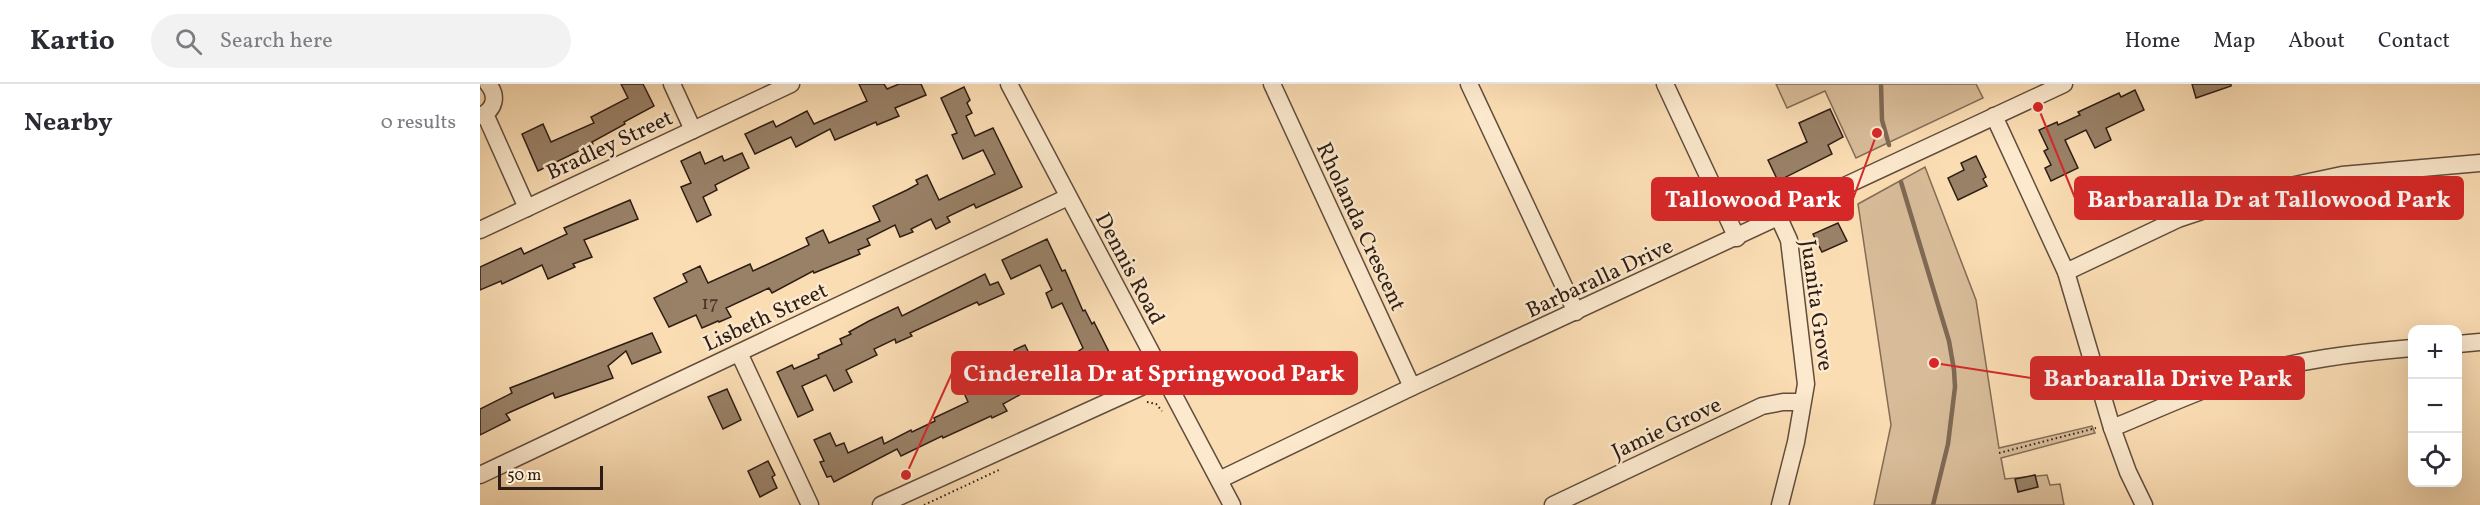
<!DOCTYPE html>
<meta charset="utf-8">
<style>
:root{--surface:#fff;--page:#f2f2f3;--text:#2b2b33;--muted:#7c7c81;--line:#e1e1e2}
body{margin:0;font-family:Vollkorn,serif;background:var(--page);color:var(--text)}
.controls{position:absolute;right:18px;bottom:18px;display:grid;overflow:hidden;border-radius:12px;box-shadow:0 6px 24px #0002}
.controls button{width:54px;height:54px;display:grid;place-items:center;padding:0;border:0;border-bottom:2px solid var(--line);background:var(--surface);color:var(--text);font:30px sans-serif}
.scale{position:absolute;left:18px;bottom:15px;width:105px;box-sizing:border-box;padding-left:6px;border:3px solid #2e1d14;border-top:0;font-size:16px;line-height:21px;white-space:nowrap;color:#2e1d14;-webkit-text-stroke:4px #fce9ce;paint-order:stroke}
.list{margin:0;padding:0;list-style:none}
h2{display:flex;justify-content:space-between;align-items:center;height:78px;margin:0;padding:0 24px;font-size:26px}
h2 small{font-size:20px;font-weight:400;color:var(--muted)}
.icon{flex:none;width:33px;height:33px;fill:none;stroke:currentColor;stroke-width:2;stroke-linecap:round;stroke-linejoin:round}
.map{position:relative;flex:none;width:2000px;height:421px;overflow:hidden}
header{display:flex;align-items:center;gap:36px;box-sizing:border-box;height:84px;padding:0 30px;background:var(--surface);border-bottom:2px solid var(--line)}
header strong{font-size:28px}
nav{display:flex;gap:33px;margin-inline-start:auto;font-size:21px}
.search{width:420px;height:54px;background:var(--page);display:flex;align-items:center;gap:15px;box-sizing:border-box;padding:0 21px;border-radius:33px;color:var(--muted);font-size:22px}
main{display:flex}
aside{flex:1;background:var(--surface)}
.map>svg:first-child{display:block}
</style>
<header>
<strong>Kartio</strong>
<div class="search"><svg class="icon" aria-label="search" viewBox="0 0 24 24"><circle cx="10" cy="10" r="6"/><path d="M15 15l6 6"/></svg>Search here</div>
<nav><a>Home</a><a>Map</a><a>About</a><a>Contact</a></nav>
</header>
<main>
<aside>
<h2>Nearby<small>0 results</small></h2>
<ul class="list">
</ul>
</aside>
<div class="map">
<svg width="2000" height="421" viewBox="0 0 2000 421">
<rect width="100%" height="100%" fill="#fbddb4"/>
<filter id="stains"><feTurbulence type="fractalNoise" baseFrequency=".00333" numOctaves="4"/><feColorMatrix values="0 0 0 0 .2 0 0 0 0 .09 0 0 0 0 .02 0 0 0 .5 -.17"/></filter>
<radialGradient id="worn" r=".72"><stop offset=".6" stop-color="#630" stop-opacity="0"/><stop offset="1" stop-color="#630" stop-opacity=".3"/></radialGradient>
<g fill="#d8bc99" stroke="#836c56" stroke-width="1.5">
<path d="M1296 0H1496L1503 14 1376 74 1345 7 1307 24Z"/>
<path d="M1445 83 1496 216 1519 364 1612 342 1615 349 1521 374 1525 395 1567 391 1570 401 1580 400 1584 421H1394L1411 341 1378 120Z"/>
</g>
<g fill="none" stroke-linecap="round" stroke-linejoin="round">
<g stroke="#7f6954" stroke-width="4.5">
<path d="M1401 0 1402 36 1409 61"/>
<path d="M1421 98 1469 257 1474 286 1475 303 1468 360 1453 421"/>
</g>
</g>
<g fill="#998167" stroke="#2e1d14" stroke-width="1.5">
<path d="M141 0H163L174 22 144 38 145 40 112 58 113 60 58 87 42 50 63 40 71 58 114 39 111 33 148 14Z"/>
<path d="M379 0H404L407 5 419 0H441L446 11 415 24 419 32 397 41 396 38 355 56 350 45 316 63 311 53 275 70 265 50 293 37 296 43 327 27 334 40 387 17Z"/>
<path d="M1712 0H1751V2L1716 14Z"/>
<path d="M484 3 490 16 487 19 492 29 486 32 495 52 513 44 542 103 496 124 494 120 467 133 470 138 456 145 451 135 431 145 433 148 420 153 415 141 387 155 390 161 378 166 380 170 334 189 333 187 292 209 289 204 246 224 251 233 239 238 238 237 222 244 216 231 189 243 174 214 207 198 203 190 220 182 228 199 270 180 273 187 329 161 326 154 343 146 349 159 400 137 393 122 427 106 438 100 436 96 447 91 459 116 515 90 503 66 483 75 472 51 477 49 461 14Z"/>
<path d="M1655 6 1664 26 1626 44 1631 56 1615 64 1606 46 1585 56 1598 84 1571 97 1565 84 1571 81 1564 67 1568 65 1559 46 1577 38 1578 41 1600 31 1598 28 1639 9 1641 13Z"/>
<path d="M1350 25 1363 53 1348 61 1352 70 1298 97 1288 76 1327 58 1319 39Z"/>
<path d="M220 68 225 80 242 72 244 77 262 69 269 84 235 101 237 106 223 113 231 131 217 138 201 103 211 99 201 77Z"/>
<path d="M1496 72 1506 93 1503 95 1507 102 1478 116 1468 94 1484 86 1481 79Z"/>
<path d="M150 116 158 135 104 156 112 173 93 180 95 183 68 195 62 181 22 200 21 197 0 206V183L41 164 44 170 87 150 84 144Z"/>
<path d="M1358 139 1367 157 1342 168 1333 150Z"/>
<path d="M567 155 582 187 585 186 603 227 605 226 612 240 614 238 630 270 603 283 601 281 595 284 590 273 603 264 582 219 572 224 566 209 572 206 560 181 531 195 522 176Z"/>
<path d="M505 190 510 201 518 198 524 210 499 221 497 218 430 249 432 252 416 259 415 255 394 265 397 271 366 286 372 298 354 307 346 291 322 302 333 326 318 333 297 288 312 281 314 285 339 274 338 271 362 260 360 255 371 250 369 248 389 237 418 223 422 232Z"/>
<path d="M172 249 181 268 152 280 146 267 128 282 133 294 75 314 73 309 26 330 30 336 0 351V325L32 309 30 304Z"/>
<path d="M545 261 563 298 523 320 527 327 512 334 511 332 463 354 462 352 421 372 417 365 354 398 351 392 347 393 340 378 344 377 334 356 350 349 356 362 364 359 368 369 402 353 404 360 431 346 432 348 455 337 454 334 488 318 481 302 509 289 514 299 543 286 534 266Z"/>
<path d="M247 305 261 336 243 345 228 313Z"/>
<path d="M288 377 295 391 292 393 297 404 280 413 268 387Z"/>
<path d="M1555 391 1558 403 1538 408 1535 395Z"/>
</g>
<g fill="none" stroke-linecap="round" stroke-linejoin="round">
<defs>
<g id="minor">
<path d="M192 0 213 46"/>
<path d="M529 0 752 421"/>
<path d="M792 0 932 303"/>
<path d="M989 0 1096 228"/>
<path d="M1185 0 1257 154"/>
<path d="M5 30 47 124"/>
<path d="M0 32C15 26 18 12 8 0"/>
<path d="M1514 32 1586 188 1632 344 1648 388 1664 421"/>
<path d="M1299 134 1309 156 1326 300 1316 358 1300 421"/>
<path d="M0 146 311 0"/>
<path d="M1586 188 1698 135 1773 110 1862 91 2000 79"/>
<path d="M1978 260 2000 258"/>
<path d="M259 269 330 421"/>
<path d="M1632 344C1675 327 1717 306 1761 293 1817 276 1874 269 1932 264"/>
<path d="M0 391 588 113"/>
<path d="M739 396 932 303 1584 0"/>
<path d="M401 421 683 293"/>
<path d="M1073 421 1282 322 1303 318H1322"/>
</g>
</defs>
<use href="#minor" stroke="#614d3c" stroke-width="19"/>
<g stroke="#2e1d14" stroke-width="2" stroke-dasharray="1.5 3" stroke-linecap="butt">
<path d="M667 318 676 320 682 327"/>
<path d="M1519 369 1616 344"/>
<path d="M444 421 521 385"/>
</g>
<use href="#minor" stroke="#fce9ce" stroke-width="16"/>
</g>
<g text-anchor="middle" stroke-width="5" stroke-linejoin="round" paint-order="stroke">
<g font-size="20" fill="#493629">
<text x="230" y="225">17</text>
</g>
<g font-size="22" fill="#2e1d14" stroke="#fce9ce">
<text transform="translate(129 60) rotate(-25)" y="8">Bradley Street</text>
<text transform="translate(882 142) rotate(65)" y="8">Rholanda Crescent</text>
<text transform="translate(651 184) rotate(62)" y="8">Dennis Road</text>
<text transform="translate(1119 193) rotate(-25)" y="8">Barbaralla Drive</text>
<text transform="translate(1338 221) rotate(82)" y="8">Juanita Grove</text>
<text transform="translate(285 232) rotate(-25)" y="8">Lisbeth Street</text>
<text transform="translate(1186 343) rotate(-25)" y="8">Jamie Grove</text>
</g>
</g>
<path fill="none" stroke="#d62828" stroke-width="2" d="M1558 23L1595 114M1397 49L1373 115M426 391L472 289M1454 279L1551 294"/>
<g fill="#d62828" stroke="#fce9ce" stroke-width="2">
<circle cx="1558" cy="23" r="6"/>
<circle cx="1397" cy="49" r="6"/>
<circle cx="426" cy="391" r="6"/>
<circle cx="1454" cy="279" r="6"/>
</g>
<g fill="#d62828" stroke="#d62828" stroke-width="2">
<rect x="1595" y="93" width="388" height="42" rx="6"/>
<rect x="1172" y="94" width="201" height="42" rx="6"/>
<rect x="472" y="268" width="405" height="42" rx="6"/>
<rect x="1551" y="273" width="273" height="42" rx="6"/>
</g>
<g font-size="24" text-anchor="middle" font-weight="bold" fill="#fff">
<text x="1789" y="123">Barbaralla Dr at Tallowood Park</text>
<text x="1273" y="123">Tallowood Park</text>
<text x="674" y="297">Cinderella Dr at Springwood Park</text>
<text x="1688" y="302">Barbaralla Drive Park</text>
</g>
<rect width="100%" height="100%" filter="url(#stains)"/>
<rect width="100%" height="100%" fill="url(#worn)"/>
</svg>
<div class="controls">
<button>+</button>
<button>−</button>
<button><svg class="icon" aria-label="locate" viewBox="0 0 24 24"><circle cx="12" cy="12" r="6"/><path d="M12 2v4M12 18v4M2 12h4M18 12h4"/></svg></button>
</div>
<div class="scale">50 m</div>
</div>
</main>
